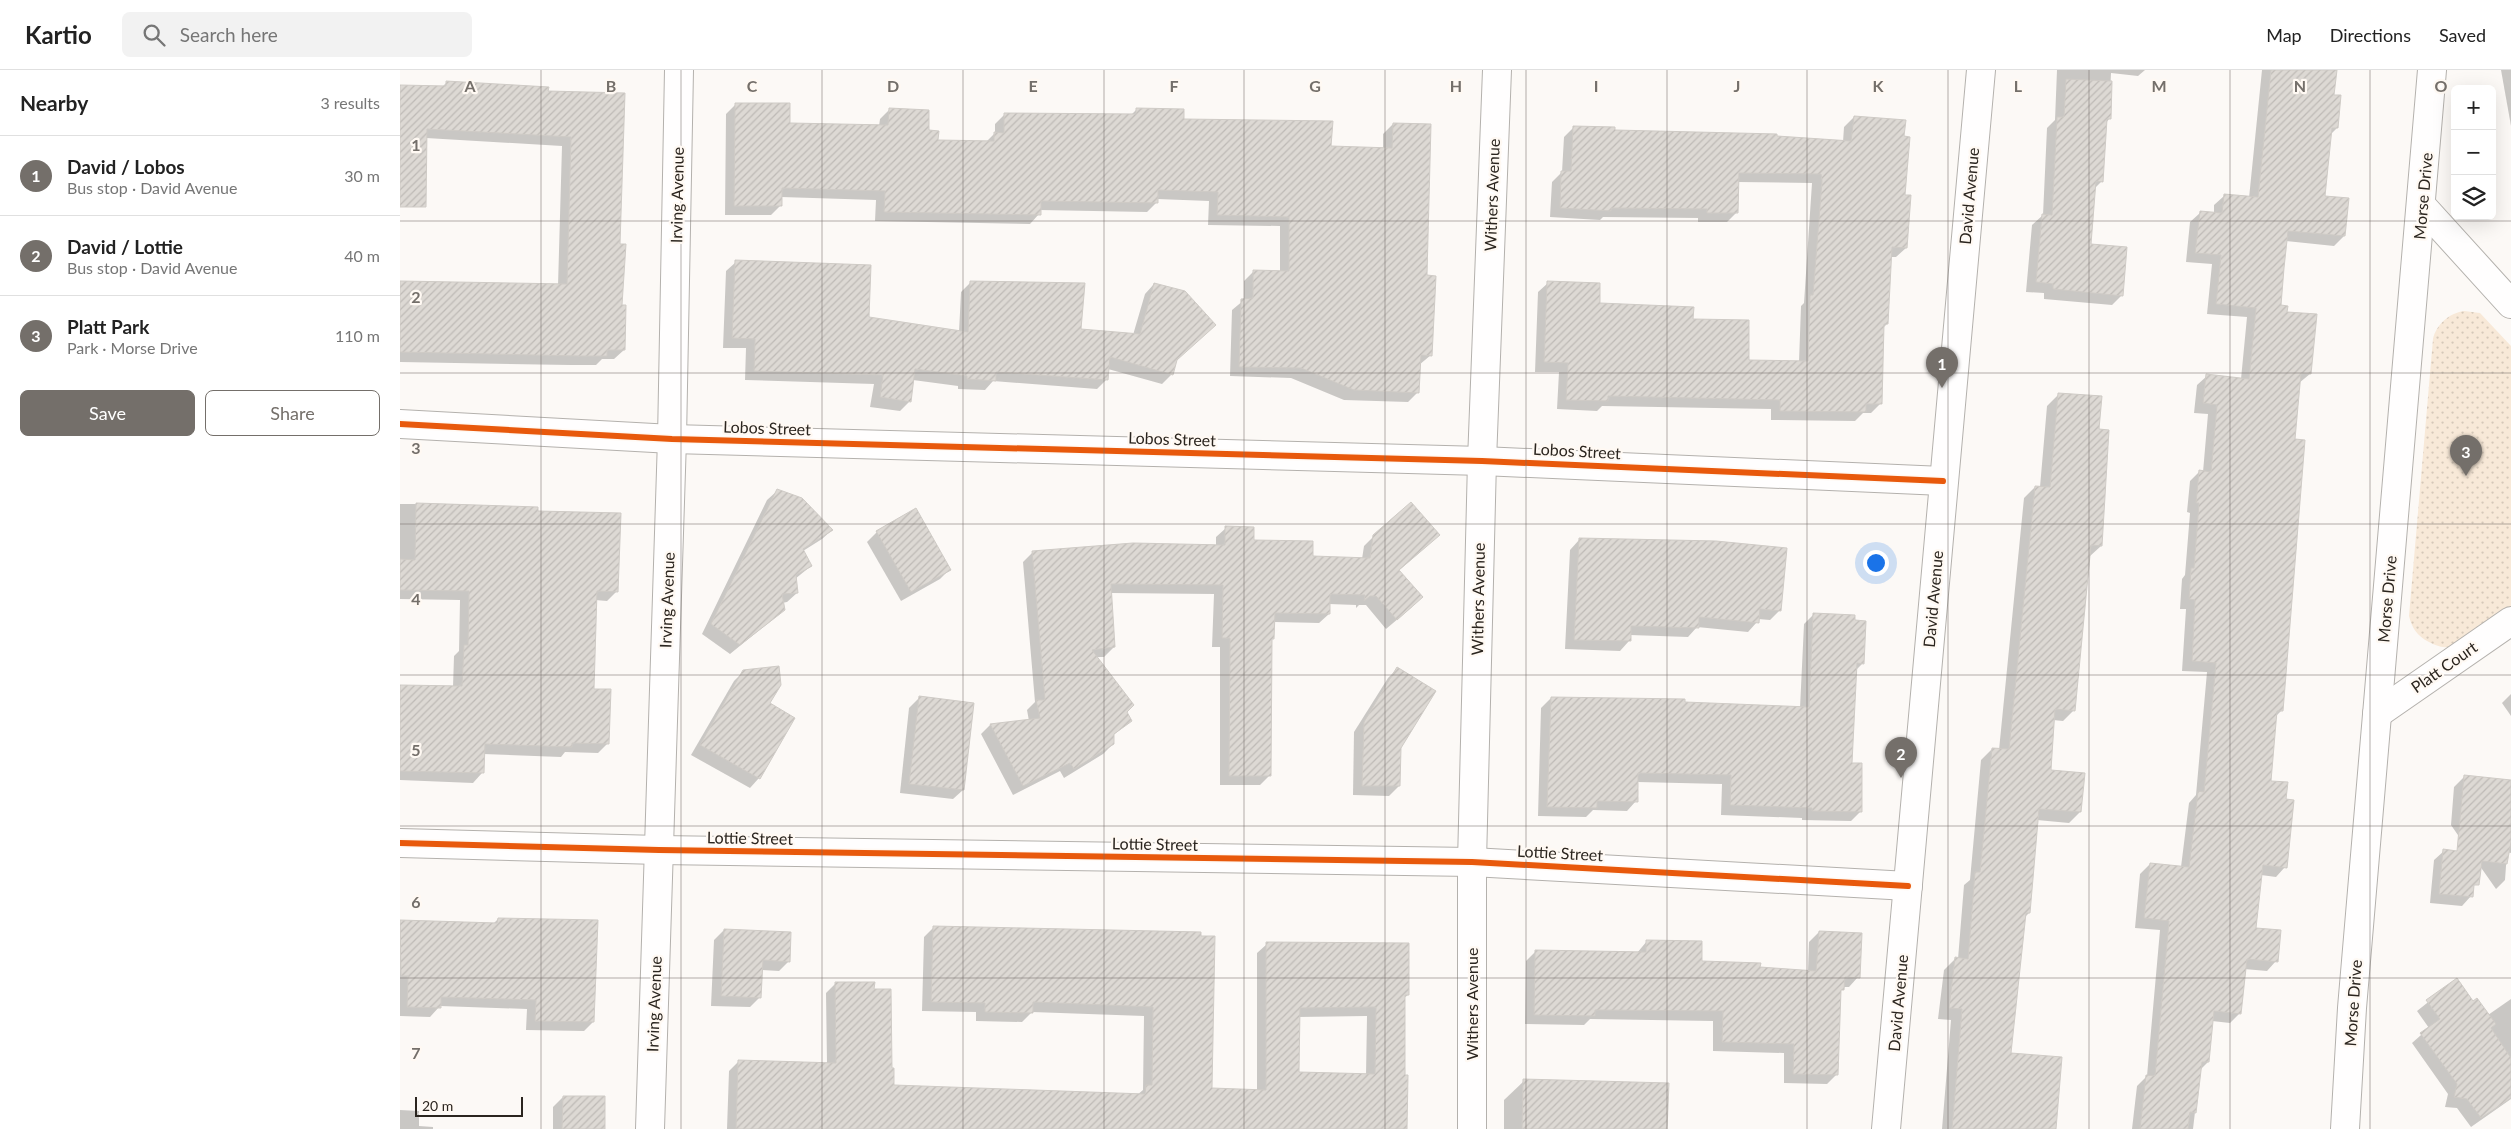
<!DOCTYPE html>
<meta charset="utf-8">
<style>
:root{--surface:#fff;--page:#f2f2f2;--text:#222;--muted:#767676;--line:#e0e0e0;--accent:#746f6a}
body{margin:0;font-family:Lato,sans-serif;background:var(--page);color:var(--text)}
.controls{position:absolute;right:15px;top:15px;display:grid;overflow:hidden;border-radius:8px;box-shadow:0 5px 20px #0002}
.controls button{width:45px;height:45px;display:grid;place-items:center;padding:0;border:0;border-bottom:1px solid var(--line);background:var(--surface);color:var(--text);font:25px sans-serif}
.scale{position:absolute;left:15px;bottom:12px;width:108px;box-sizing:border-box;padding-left:5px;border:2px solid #2b251f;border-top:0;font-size:14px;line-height:18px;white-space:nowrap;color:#2b251f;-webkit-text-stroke:4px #fff9f3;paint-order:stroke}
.you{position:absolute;left:1475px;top:492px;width:18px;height:18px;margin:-12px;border:4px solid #fff;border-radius:50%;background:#1a73e8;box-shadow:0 0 0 8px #1a73e833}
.badge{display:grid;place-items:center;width:32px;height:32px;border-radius:50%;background:var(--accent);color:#fff;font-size:16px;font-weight:700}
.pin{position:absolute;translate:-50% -41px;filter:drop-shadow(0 1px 2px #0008)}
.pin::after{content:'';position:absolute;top:26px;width:18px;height:15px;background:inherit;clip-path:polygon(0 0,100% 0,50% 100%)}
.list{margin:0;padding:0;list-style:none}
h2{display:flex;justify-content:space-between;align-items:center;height:65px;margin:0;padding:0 20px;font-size:21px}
h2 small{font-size:16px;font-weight:400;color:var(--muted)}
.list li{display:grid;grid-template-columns:32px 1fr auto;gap:15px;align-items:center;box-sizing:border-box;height:80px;padding:0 20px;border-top:1px solid var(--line)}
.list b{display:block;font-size:19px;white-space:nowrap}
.list p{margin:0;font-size:16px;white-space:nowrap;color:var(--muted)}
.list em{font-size:16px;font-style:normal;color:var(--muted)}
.actions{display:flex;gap:10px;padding:15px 20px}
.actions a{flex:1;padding:11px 0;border:1px solid var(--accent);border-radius:8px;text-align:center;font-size:18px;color:var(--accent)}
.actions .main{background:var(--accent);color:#fff}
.icon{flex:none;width:28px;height:28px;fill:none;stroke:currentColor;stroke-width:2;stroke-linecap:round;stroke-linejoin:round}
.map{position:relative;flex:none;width:2111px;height:1059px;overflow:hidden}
header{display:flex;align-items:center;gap:30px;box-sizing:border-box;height:70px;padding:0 25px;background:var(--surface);border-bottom:1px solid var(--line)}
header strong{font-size:24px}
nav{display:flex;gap:28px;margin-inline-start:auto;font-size:18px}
.search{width:350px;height:45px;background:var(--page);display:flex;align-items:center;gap:12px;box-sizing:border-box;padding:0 18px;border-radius:8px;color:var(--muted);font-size:19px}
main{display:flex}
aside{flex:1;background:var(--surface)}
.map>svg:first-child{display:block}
</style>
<header>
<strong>Kartio</strong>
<div class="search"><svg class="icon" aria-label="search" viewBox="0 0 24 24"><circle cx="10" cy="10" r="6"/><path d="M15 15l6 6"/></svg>Search here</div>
<nav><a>Map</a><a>Directions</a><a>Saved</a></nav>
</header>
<main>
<aside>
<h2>Nearby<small>3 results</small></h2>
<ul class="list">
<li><span class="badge">1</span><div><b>David / Lobos</b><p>Bus stop · David Avenue</p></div><em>30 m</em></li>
<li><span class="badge">2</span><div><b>David / Lottie</b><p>Bus stop · David Avenue</p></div><em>40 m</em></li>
<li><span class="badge">3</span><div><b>Platt Park</b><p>Park · Morse Drive</p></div><em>110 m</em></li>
</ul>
<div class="actions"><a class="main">Save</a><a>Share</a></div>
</aside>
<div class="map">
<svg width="2111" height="1059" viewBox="0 0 2111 1059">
<defs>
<pattern id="park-dots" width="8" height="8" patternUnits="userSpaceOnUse" patternTransform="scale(1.25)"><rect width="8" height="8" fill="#f8e9d8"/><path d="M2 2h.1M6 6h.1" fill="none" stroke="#d5c8b9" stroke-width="1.8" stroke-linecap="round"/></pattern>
<pattern id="building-hatch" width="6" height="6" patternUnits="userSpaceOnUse" patternTransform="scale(1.25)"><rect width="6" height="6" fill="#ddd9d4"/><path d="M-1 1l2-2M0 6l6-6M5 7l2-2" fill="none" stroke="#bebab6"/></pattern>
</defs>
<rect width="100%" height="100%" fill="#fcf9f6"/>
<path fill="url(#park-dots)" d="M2064 241 2080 243 2111 276V537C2096 547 2065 574 2048 577 2041 578 2035 575 2029 572 2017 566 2012 558 2009 546L2033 269C2036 255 2049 243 2064 241Z"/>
<g fill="#0003" fill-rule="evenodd">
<path d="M1657 0H1745L1738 6 1711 3 1709 49 1706 53 1702 111 1694 119 1689 175 1722 225 1712 235 1644 229V223L1626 222 1632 155 1643 145 1647 58 1655 50Z"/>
<path d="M1862 0H1935L1933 26 1937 58 1930 65 1924 127 1947 129 1944 166 1934 176 1886 171 1880 236 1886 243 1910 304 1899 313 1894 370 1881 641 1875 647 1870 712 1885 730V797L1876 807 1861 805 1855 859 1876 891 1867 901 1844 899 1840 943 1830 953 1812 951 1808 992 1800 1000 1793 1059H1732L1737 1016 1747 1006 1760 860 1735 858 1740 804 1750 794 1781 797 1789 733 1796 725 1807 602 1782 601 1786 539H1780L1782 509 1785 505 1790 443 1787 442 1790 411 1799 402H1803L1808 344 1794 343 1797 315 1807 306 1841 309 1847 247 1807 244 1812 194 1786 192 1790 152 1800 143 1814 144V135L1824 126 1849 128Z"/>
<path d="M2101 0H2111V56Z"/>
<path d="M47 12 147 22 224 24 218 175 224 280 214 289H202L196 295H170L0 292V212L158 216 162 76 26 68 0 105V16L42 17Z"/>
<path d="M336 34 389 54 479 56 480 49 489 40 527 61 537 71 586 72 595 63V54L605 44 730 46 737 39 783 50 930 77 983 79V64L993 54 1026 207 1031 285 1019 295 1018 322 1008 332 944 330 891 308 830 306 832 240 844 230V211L854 201 880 202V156L808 155 809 131 757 129V132L747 142 639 140V144L630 154 475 151 476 130 381 127V135L371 145H325L326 44Z"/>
<path d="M1454 47 1503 68 1506 178 1496 187H1491L1487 254 1483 258 1481 333 1471 343H1463L1455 351 1371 350V339L1202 336 1197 341 1157 339 1159 302H1135L1138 222 1148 213 1198 234 1292 251 1347 291 1399 292 1401 236 1404 233 1412 113 1337 112V142L1327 152H1298V148L1203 147 1200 150 1150 147 1152 112 1162 102 1164 67 1174 57 1214 61 1376 67 1443 72 1444 57Z"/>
<path d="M336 192 468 248 559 262 561 222 571 212 680 260 733 265 745 224 754 214 776 291 772 304 762 314 708 299 707 309 697 319 593 311 585 320 558 319V316L513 310 510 331 500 341 470 337 474 314 345 310 346 278H323L326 201Z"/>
<path d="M1659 324 1698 361 1701 476 1689 487 1674 640 1663 651 1653 650 1650 701 1680 742 1669 753 1637 750 1629 843 1625 847 1610 984 1655 1059H1542L1551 950 1538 949 1544 900 1555 889H1558L1564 815 1570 810 1581 690 1592 679 1599 680 1624 428 1635 417H1640L1647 336Z"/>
<path d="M377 421 432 460 422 469 403 481 411 496 395 509 397 523 387 532 382 533 384 540 330 584 302 564 367 430Z"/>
<path d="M0 434H59V437L137 442 217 521 207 531 195 530 193 620 208 673 198 683 165 682 161 687 83 684 82 703 73 713 0 710V616L53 617 54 586 59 581 60 530 0 529Z"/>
<path d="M826 458 852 471 911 487 962 489 964 476 974 466 1028 475 998 501 1012 537 986 559 966 535H959L956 538V535L929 534V544L919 553 874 552 873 568 870 571V705L860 715H820V577H812L814 524 710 523 714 577 704 587H696L731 651 712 666 713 674 703 684 664 708 660 701 613 725 581 664 590 655 629 651 627 640 635 632 623 492 633 482 816 476V467Z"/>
<path d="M477 462 550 499 540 509 501 531 467 472Z"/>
<path d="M1179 470 1380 540 1370 550 1358 549 1357 552 1348 562 1297 557 1288 567 1230 565 1229 571 1220 581 1165 579 1170 480Z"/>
<path d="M1414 544 1463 593 1456 600 1451 694 1461 741 1451 751 1402 750V748L1321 745 1322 714 1237 712 1236 731 1227 741 1193 740 1186 747 1138 746 1141 638 1151 628 1400 638 1404 554Z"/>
<path d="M998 598 999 716 989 726 953 725 954 662 988 608Z"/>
<path d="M344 601 369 634 359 708 350 718 291 685 334 611Z"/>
<path d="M2111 624V646L2102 633Z"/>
<path d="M519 628 563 720 553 729 500 723 509 638Z"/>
<path d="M2064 707 2111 711V783L2107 782 2105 810 2096 819 2075 789 2071 826 2062 836 2030 833 2034 790 2044 781 2071 784 2051 755 2054 717Z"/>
<path d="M98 849 193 952 184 961 126 960 127 939 40 936 30 947 0 946V851L93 854Z"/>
<path d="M534 857 800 863 811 1019 857 1021V883L867 874 1008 925 1004 928 1006 1059H327L329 1001 339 991 427 994 426 923 436 913 473 920 493 1017 737 1025 743 1020 744 946 632 942 622 952 576 951V942L522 941 524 867ZM967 946 966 1005 897 1004 898 947Z"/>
<path d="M324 860 389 891 379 901 361 900 360 927 350 937 311 936 314 870Z"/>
<path d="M1419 862 1458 907 1449 917H1443L1439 923 1437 1004 1427 1014 1384 1013V983L1313 981V951L1190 949 1184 955 1125 954 1126 891 1136 881 1237 883 1247 871 1301 893 1408 901 1409 872Z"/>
<path d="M2056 910 2073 932 2088 945 2111 929V1029L2071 1057 2057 1038 2045 1037 2048 1024 2012 973 2029 958 2017 941Z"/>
<path d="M1124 1011 1266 1059H1104V1030Z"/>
<path d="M163 1027 204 1059H153V1037Z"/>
<path d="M0 1040 19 1041V1056L33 1057V1059H0Z"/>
</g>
<g fill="url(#building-hatch)" stroke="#cfcbc6" fill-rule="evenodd">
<path d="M1871 0H1937L1934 25H1941L1938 58H1932L1925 126 1949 128 1945 166 1888 161 1884 198 1881 235 1888 236 1887 242 1917 244 1911 304 1901 303 1895 369 1905 370 1883 641H1877L1871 711 1888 712 1886 729 1894 730 1887 798 1863 795 1856 858 1881 860 1878 892 1847 889 1841 944 1814 941 1809 992H1802L1796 1043 1790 1042 1788 1059H1740L1746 1005 1755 1006 1769 851 1744 848 1750 793 1789 797 1798 721 1804 722 1816 593 1792 591 1795 530 1789 529 1791 498H1794L1799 433H1796L1799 400 1811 402 1817 335 1803 333 1806 304 1849 309 1856 238 1816 234 1821 185 1795 183 1800 141 1822 143 1824 124 1858 127Z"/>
<path d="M1666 9 1712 11 1711 49H1707L1703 112 1696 111 1691 174 1727 177 1723 226 1653 219V214L1636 212 1642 144 1652 145 1657 47H1664Z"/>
<path d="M46 11 149 17 148 21 225 23 220 174H226L222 235H226L225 280H207V286H181L0 282V211L167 214 171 67 27 59 26 137H0V15L46 16Z"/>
<path d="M335 33H390V53L488 55 489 38 529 40V60L539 61 538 70 594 71V62L604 63V43L736 44V38L784 39V49L933 51 931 76 992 78 993 53 1031 54 1027 205 1036 206 1032 286 1021 285 1019 323 954 320 901 298 839 297 841 229 853 228V200L889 201V147L817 145 818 122 758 120V133L641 131V145L484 142 485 121 382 118V136H334Z"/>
<path d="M1454 46 1506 50 1504 66 1510 67 1505 125H1511L1507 178 1492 177 1488 254H1484L1482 334H1466V342L1380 341V330L1208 326V331L1166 330 1168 293 1144 292 1147 211 1200 213V233L1294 237 1293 249 1349 250V290L1408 291 1410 225H1413L1422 111 1421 104 1339 103 1338 143H1307V139L1211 138V141L1160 138 1161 101H1171L1173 56 1215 57V60L1377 64V66L1451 71Z"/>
<path d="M335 190 471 195 469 247 568 262 570 211 685 213 681 259 740 264 754 213 785 221 816 255 777 290 773 305 710 287 708 310 596 302V311L567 309V306L515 299 511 332 480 327 483 305 354 301 355 269 332 268Z"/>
<path d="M1658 323 1702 326 1699 359 1709 360 1702 476 1691 475 1675 641 1655 639 1651 700 1685 703 1681 742 1639 739 1630 843H1626L1611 983 1662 987 1656 1059H1552L1562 939 1549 938 1555 887 1568 889 1575 802H1580L1592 678 1609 679 1635 416 1650 417Z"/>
<path d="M377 419 402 428 433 460 403 479 412 496 396 505 398 523 382 524 385 540 340 575 311 554Z"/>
<path d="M1011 432 1040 465 999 500 1023 527 997 550 976 526H970L964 531 965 525 930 524V544L875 543 874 569H872L871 706H829L830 568H822L823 515 711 514 715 577 692 580 734 635 727 642 732 651 714 664V674L674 699 670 693 623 716 590 654 640 648 636 630H645L632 481 733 473 825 475V456L854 457V470L913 471V486L970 488 973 465Z"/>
<path d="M16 433 138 437V441L221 443 218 522 197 521 194 619H211L209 674 172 673V677L85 674 84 703 0 701V615L62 616 64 575H68L69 521 0 520V489L15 490Z"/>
<path d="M516 438 551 500 511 522 476 461Z"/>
<path d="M1179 468 1316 471 1387 478 1381 541 1360 539 1359 553 1299 547V558L1231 556V571L1174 570Z"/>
<path d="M1413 543 1455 545V550L1466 551 1464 594 1457 593 1452 693H1462V742L1412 741V738L1330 735 1331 705 1238 703V732L1197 731V738L1147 737 1151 627 1285 629V632L1409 637Z"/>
<path d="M379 596 381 615 370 633 395 648 360 709 300 675 343 600Z"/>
<path d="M997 597 1036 621 1001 678 1000 716H962L964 652Z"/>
<path d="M519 626 574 633 564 720 509 714Z"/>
<path d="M2064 705 2111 710V772L2107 794 2082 791 2079 815H2074L2073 827 2039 824 2043 779 2057 781Z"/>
<path d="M98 848 198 850 194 952 135 951 136 930 41 927V938L7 937 8 906H1L0 850 97 853Z"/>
<path d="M533 856 801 862V866H815L812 1018 866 1020V872L1009 873V925H1005V1005H1008L1007 1059H336L338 990 436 993 435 912H475L474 919H491L492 998H494V1015L745 1024 746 1015H752L753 937 633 932V943L585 942V933L531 932ZM976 937 975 1004 899 1002 900 938Z"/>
<path d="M324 859 391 862 390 892 363 890 361 928 321 926Z"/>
<path d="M1419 861 1462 863 1460 908 1445 907 1444 920H1441L1438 1005 1393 1004 1394 974 1322 972 1323 941 1195 940V946L1134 945 1135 880 1246 882V870L1302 871V891L1361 893 1360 897 1416 901Z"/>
<path d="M2057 908 2073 931 2077 928 2096 954 2091 958 2111 988V1028L2081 1048 2067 1029 2054 1027 2057 1014 2020 963 2040 949 2026 930Z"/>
<path d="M1123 1009 1269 1013 1267 1059H1122Z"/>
<path d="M163 1026H205V1059H162Z"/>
</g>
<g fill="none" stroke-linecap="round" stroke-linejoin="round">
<defs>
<g id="minor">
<path d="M2022 136 2111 234"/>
<path d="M0 354 272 369 1082 391 1543 411"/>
<path d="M1977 644 2111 551"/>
<path d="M0 773 259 780 1072 792 1508 816"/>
<path d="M250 1059 272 369 279 0"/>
<path d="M1072 1059V792L1082 391 1097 0"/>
<path d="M1945 1059 1952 938 2032 0"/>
</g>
<path id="secondary" d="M1486 1059 1581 0"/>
</defs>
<use href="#minor" stroke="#b4b1ad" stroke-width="30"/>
<use href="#secondary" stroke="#b4b1ad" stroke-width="30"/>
<use href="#minor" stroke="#fffefe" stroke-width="28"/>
<use href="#secondary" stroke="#fffefe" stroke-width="28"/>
<defs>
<g id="cycleway">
<path d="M0 354 272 369 1082 391 1543 411"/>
<path d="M0 773 259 780 1072 792 1508 816"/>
</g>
</defs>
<use href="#cycleway" stroke="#fff9f3" stroke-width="9"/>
<use href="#cycleway" stroke="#e8590c" stroke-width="6"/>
</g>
<path fill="none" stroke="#746f6a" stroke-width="1" stroke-opacity="0.55" d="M141 0V1059M281 0V1059M422 0V1059M563 0V1059M704 0V1059M844 0V1059M985 0V1059M1126 0V1059M1267 0V1059M1407 0V1059M1548 0V1059M1689 0V1059M1830 0V1059M1970 0V1059M0 151H2111M0 303H2111M0 454H2111M0 605H2111M0 756H2111M0 908H2111"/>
<g text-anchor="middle" stroke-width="4.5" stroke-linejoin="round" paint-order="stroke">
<g font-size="16" fill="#2b251f" stroke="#fff9f3">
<text transform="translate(277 125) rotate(-89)" y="6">Irving Avenue</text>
<text transform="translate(1092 125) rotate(-88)" y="6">Withers Avenue</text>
<text transform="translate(1569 126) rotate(-85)" y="6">David Avenue</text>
<text transform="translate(2023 126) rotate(-85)" y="6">Morse Drive</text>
<text transform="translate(367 358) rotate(2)" y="6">Lobos Street</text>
<text transform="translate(772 369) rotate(2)" y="6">Lobos Street</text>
<text transform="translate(1177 381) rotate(3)" y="6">Lobos Street</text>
<text transform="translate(1078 529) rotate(-89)" y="6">Withers Avenue</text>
<text transform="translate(1533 529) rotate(-85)" y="6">David Avenue</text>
<text transform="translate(1987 529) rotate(-85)" y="6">Morse Drive</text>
<text transform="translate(267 530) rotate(-88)" y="6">Irving Avenue</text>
<text transform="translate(2044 597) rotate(-35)" y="6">Platt Court</text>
<text transform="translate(350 768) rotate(1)" y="6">Lottie Street</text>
<text transform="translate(755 774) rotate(1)" y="6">Lottie Street</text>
<text transform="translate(1160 783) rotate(3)" y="6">Lottie Street</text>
<text transform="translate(1498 933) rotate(-85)" y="6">David Avenue</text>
<text transform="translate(1953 933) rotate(-86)" y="6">Morse Drive</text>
<text transform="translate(254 934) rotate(-88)" y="6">Irving Avenue</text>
<text transform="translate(1072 934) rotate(-90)" y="6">Withers Avenue</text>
</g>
</g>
<g font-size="16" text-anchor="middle" font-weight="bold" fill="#746f6a" stroke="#fff9f3" stroke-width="4.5" stroke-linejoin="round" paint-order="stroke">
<text x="70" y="22">A</text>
<text x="211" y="22">B</text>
<text x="352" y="22">C</text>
<text x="493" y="22">D</text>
<text x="633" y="22">E</text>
<text x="774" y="22">F</text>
<text x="915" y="22">G</text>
<text x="1056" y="22">H</text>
<text x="1196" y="22">I</text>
<text x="1337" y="22">J</text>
<text x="1478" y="22">K</text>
<text x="1618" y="22">L</text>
<text x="1759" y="22">M</text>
<text x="1900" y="22">N</text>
<text x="2041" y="22">O</text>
<text x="16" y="81">1</text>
<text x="16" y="233">2</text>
<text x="16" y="384">3</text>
<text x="16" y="535">4</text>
<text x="16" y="686">5</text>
<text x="16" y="838">6</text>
<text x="16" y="989">7</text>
</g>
</svg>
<div class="controls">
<button>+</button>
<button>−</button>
<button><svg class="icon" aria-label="layers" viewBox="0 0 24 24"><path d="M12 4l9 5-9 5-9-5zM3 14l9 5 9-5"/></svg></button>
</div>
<div class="scale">20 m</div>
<div class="you"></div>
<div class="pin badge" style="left:1542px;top:318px">1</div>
<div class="pin badge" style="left:1501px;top:708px">2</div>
<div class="pin badge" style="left:2066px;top:406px">3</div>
</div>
</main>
